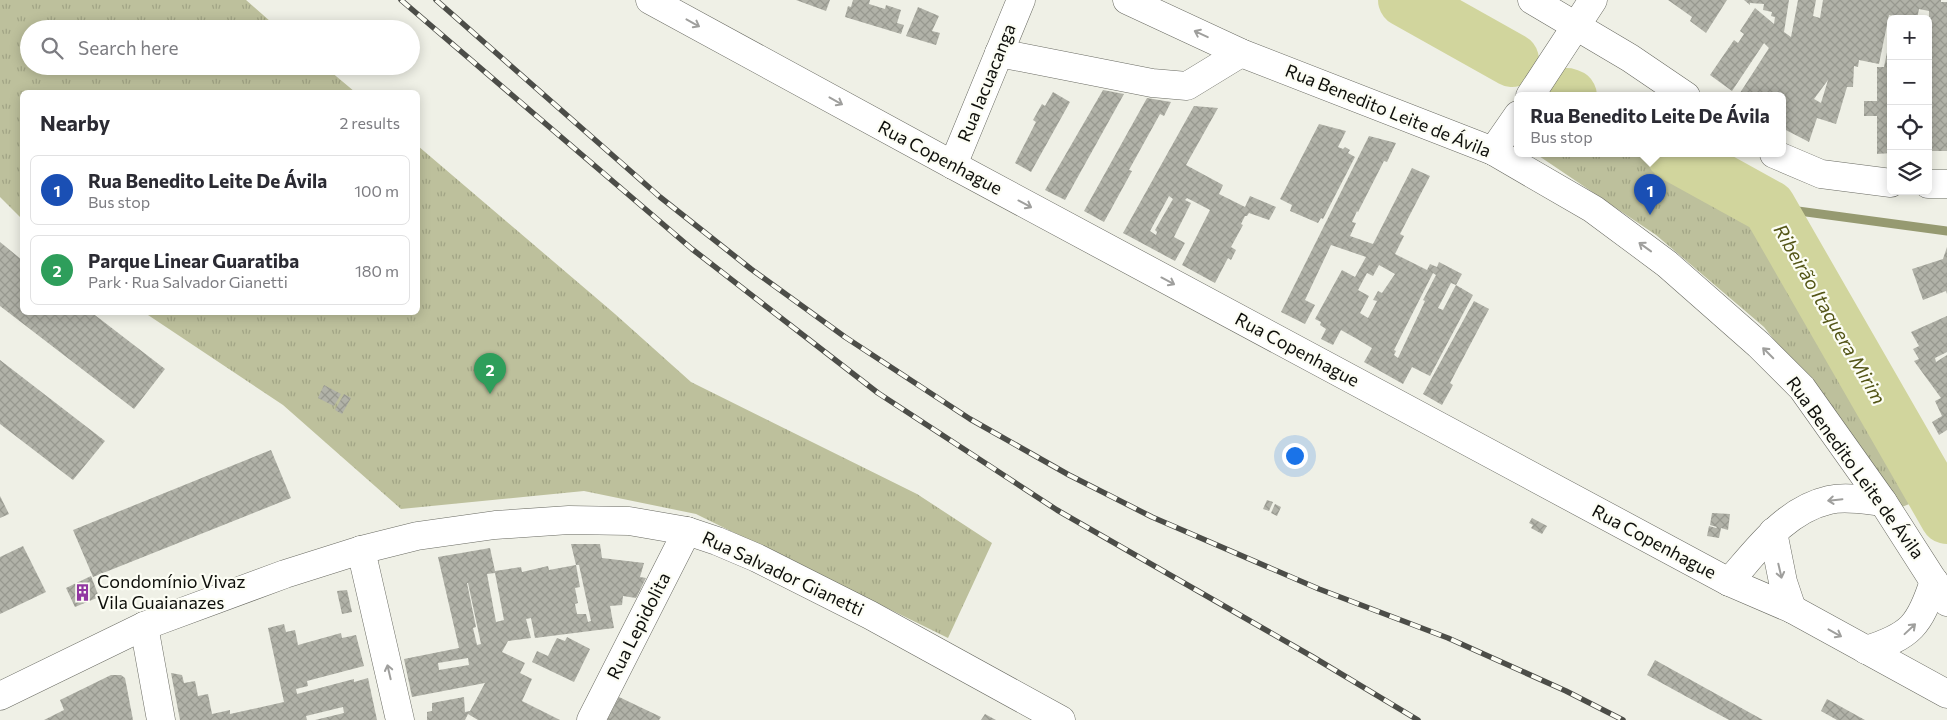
<!DOCTYPE html>
<meta charset="utf-8">
<style>
:root{--surface:#fff;--page:#f2f2f3;--text:#2b2b33;--muted:#7c7c81;--line:#e1e1e2;--accent:#111827}
body{margin:0;font-family:Commissioner,sans-serif;background:var(--page);color:var(--text)}
.controls{position:absolute;right:15px;top:15px;display:grid;overflow:hidden;border-radius:8px;box-shadow:0 2px 12px #0003}
.controls button{width:45px;height:45px;display:grid;place-items:center;padding:0;border:0;border-bottom:1px solid var(--line);background:var(--surface);color:var(--text);font:25px sans-serif}
.you{position:absolute;left:1294px;top:455px;width:18px;height:18px;margin:-12px;border:4px solid #fff;border-radius:50%;background:#1a73e8;box-shadow:0 0 0 8px #1a73e833}
.badge{display:grid;place-items:center;width:32px;height:32px;border-radius:50%;background:var(--accent);color:#fff;font-size:16px;font-weight:700}
.pin{position:absolute;translate:-50% -41px;filter:drop-shadow(0 1px 2px #0008)}
.pin::after{content:'';position:absolute;top:26px;width:18px;height:15px;background:inherit;clip-path:polygon(0 0,100% 0,50% 100%)}
.popup{position:absolute;left:1514px;top:92px;width:272px;height:65px;box-sizing:border-box;display:grid;place-content:center;border-radius:8px;background:var(--surface);filter:drop-shadow(0 1px 4px #0005);font-size:16px;white-space:nowrap;color:var(--muted)}
.popup b{font-size:19px;color:var(--text)}
.popup::after{content:'';position:absolute;left:50%;top:100%;margin-left:-10px;border:10px solid transparent;border-top-color:var(--surface)}
.list{margin:0;padding:0;list-style:none}
h2{display:flex;justify-content:space-between;align-items:center;height:65px;margin:0;padding:0 20px;font-size:21px}
h2 small{font-size:16px;font-weight:400;color:var(--muted)}
.list li{display:grid;grid-template-columns:32px 1fr auto;gap:15px;align-items:center;box-sizing:border-box;height:70px;margin:0 10px 10px;padding:0 10px;border:1px solid var(--line);border-radius:8px}
.list b{display:block;font-size:19px;white-space:nowrap}
.list p{margin:0;font-size:16px;white-space:nowrap;color:var(--muted)}
.list em{font-size:16px;font-style:normal;color:var(--muted)}
.icon{flex:none;width:28px;height:28px;fill:none;stroke:currentColor;stroke-width:2;stroke-linecap:round;stroke-linejoin:round}
.map{position:relative;flex:none;width:1947px;height:720px;overflow:hidden}
.search{position:absolute;background:var(--surface);box-shadow:0 2px 12px #0003;left:20px;top:20px;width:400px;height:55px;display:flex;align-items:center;gap:12px;box-sizing:border-box;padding:0 18px;border-radius:28px;color:var(--muted);font-size:19px}
.panel{position:absolute;background:var(--surface);box-shadow:0 2px 12px #0003;left:20px;top:90px;width:400px;height:225px;border-radius:8px}
.map>svg:first-child{display:block}
</style>
<div class="map">
<svg width="1947" height="720" viewBox="0 0 1947 720">
<defs>
<pattern id="park-tufts" width="24" height="20" patternUnits="userSpaceOnUse" patternTransform="scale(1.25)"><rect width="24" height="20" fill="#bdc09c"/><path d="M3 7l-1-3M5 7V3M7 7l1-3M15 17l-1-3M17 17v-4M19 17l1-3" fill="none" stroke="#a1a485"/></pattern>
<pattern id="building-cross-hatch" width="8" height="8" patternUnits="userSpaceOnUse" patternTransform="scale(1.25)"><rect width="8" height="8" fill="#b1b2a8"/><path d="M0 0l8 8M0 8l8-8" fill="none" stroke="#97988f"/></pattern>
</defs>
<rect width="100%" height="100%" fill="#eff0e6"/>
<g fill="url(#park-tufts)">
<path d="M0 0H246L279 29H29V66H324L355 92H22V219L0 197Z"/>
<path d="M418 146 615 314 691 382 917 494 992 543 948 638 696 514 584 491 401 509 283 405 145 313 418 312Z"/>
<path d="M1536 154H1659L1756 210 1771 225 1811 314 1914 502 1902 507 1764 327 1656 235Z"/>
</g>
<g fill="none" stroke-linecap="round" stroke-linejoin="round">
<path stroke="#969a71" stroke-width="9" d="M1769 207 1947 231"/>
<g stroke="#d1d59d" stroke-width="54">
<path d="M1405 0 1512 60"/>
<path d="M1567 95 1570 96"/>
<path d="M1673 154 1769 207 1947 517"/>
</g>
</g>
<g fill="url(#building-cross-hatch)" fill-rule="evenodd">
<path d="M796 0H830L826 11Z"/>
<path d="M853 0H870L869 4 885 9 886 5 901 10 897 23 904 25 901 34 845 17 848 6 851 7Z"/>
<path d="M1668 0H1727L1706 33 1690 21 1692 17Z"/>
<path d="M1744 0H1789L1784 32 1791 37 1798 0H1816L1813 16 1820 18 1823 0H1941V2H1947V151H1928L1929 11 1919 9 1917 19H1894L1895 16 1889 15 1879 64 1859 60 1858 67 1854 66 1853 87H1847L1836 124 1817 118 1809 142 1782 128V96H1738L1769 48 1764 43 1732 91 1710 75 1734 40 1738 43 1744 34 1740 31 1755 8 1774 24 1775 17 1771 16 1772 12 1763 10 1764 4 1750 3V5ZM1828 80 1821 103 1814 99Z"/>
<path d="M918 7 939 16 932 31 940 33 936 45 906 36Z"/>
<path d="M1890 38 1891 153 1877 154V116H1864V101H1877V67H1884Z"/>
<path d="M1103 90 1124 94 1065 200 1045 190Z"/>
<path d="M1053 92 1070 102 1031 172 1015 163 1036 122 1033 120 1042 104 1045 106Z"/>
<path d="M1147 98 1171 102 1164 116 1160 114 1129 170 1132 171 1104 222 1084 211Z"/>
<path d="M1194 106 1218 108 1186 165 1223 185 1219 194 1245 207 1250 196 1276 207 1269 220 1249 213 1247 216H1245L1241 224 1243 225 1231 247 1236 250 1231 260 1228 258 1215 283 1182 265 1210 210 1187 198 1185 200 1191 203 1174 237 1185 243 1175 261 1123 233ZM1169 196 1173 199 1155 230 1157 232 1156 235 1150 231Z"/>
<path d="M1319 124 1346 131 1338 147 1343 149 1345 147 1350 150 1348 153 1355 157 1323 219 1321 218 1318 223 1290 211 1292 205 1280 199Z"/>
<path d="M1369 136 1396 143 1387 162 1384 161 1358 212 1357 211 1352 222 1356 223 1350 236 1373 244 1412 168 1430 176 1400 234 1404 236 1395 254 1427 270 1430 264 1437 267 1439 262 1462 274 1456 285 1451 283 1438 308 1443 310 1456 285 1473 295 1430 376 1412 367 1403 384 1364 362 1372 348 1357 339 1341 330 1333 345 1321 339 1326 329 1320 325 1321 322 1315 319 1342 270 1355 277 1366 257 1331 245 1305 300 1315 305 1305 324 1281 312ZM1379 265 1395 274 1382 293 1378 291 1373 300 1377 301 1368 318 1360 313 1369 296 1358 290 1367 273 1373 276ZM1433 273 1436 275 1423 300 1425 301 1398 358 1394 355 1396 351 1394 350Z"/>
<path d="M0 242 22 260V312H91L165 369 134 409 0 306Z"/>
<path d="M1947 247V294L1946 291 1923 300 1912 269 1943 259Z"/>
<path d="M1474 301 1489 309 1450 383 1453 385 1442 405 1423 394Z"/>
<path d="M1947 316V352L1935 358 1936 362 1947 355V430L1939 435 1932 422 1942 416 1935 401 1941 398 1914 361 1919 359 1913 349 1919 346 1911 332Z"/>
<path d="M0 360 105 441 73 480 0 424Z"/>
<path d="M324 385 341 394 334 406 318 398Z"/>
<path d="M344 394 351 398 342 414 335 410Z"/>
<path d="M271 450 291 498 93 577 73 530Z"/>
<path d="M0 496 9 514 0 518Z"/>
<path d="M1267 500 1273 502 1269 511 1263 509Z"/>
<path d="M1275 504 1281 507 1277 516 1271 513Z"/>
<path d="M1712 513 1730 514 1728 530 1721 528 1719 538 1707 536 1709 526 1716 528 1717 527 1710 525Z"/>
<path d="M1532 518 1547 526 1542 534 1531 528 1533 525 1529 523Z"/>
<path d="M571 544H600L602 558 644 563 640 577 646 578 636 598 623 596 622 605 610 606 614 628 535 638 531 618 526 619 531 638 508 641 502 652 525 663 520 673 532 679 522 701 560 720H478L468 714 465 720H427V712L432 711V703L464 697 465 712 470 711 485 683 412 697 404 659 459 648 438 557 490 548 495 571 521 567 522 572 548 566 549 570 576 565 580 587 575 588 578 603 575 604 577 614H586L588 622 591 621 579 565H576ZM495 573 504 620 496 622 487 574ZM467 583H468L481 644 477 645 473 628 476 627ZM468 658 469 665 439 670 438 663Z"/>
<path d="M23 546 46 592 0 614V557Z"/>
<path d="M91 576 99 597 75 607 66 588Z"/>
<path d="M347 590 352 612 342 614 337 591Z"/>
<path d="M284 624 286 632 295 630 298 645 341 633 342 638 356 635 364 666 307 681 308 686 296 689 297 694 354 679V682L368 678 377 720H315L344 713 343 707 306 716 307 720H180L171 673 182 675 184 683 195 681 198 696 208 694 212 714 230 710V714L284 702 268 628Z"/>
<path d="M567 637 590 649 574 682 532 662 537 651 548 656 557 638 565 641Z"/>
<path d="M1655 660 1763 720H1729L1647 675Z"/>
<path d="M111 675H121L125 678 133 720H44L64 710 60 700Z"/>
<path d="M619 697 661 717 659 720H607Z"/>
<path d="M1827 699 1865 720H1837L1821 711Z"/>
<path d="M985 714 996 720H981Z"/>
</g>
<g fill="none" stroke-linecap="round" stroke-linejoin="round">
<defs>
<g id="minor">
<path d="M1532 0 1630 58 1686 96"/>
<path d="M999 53 1152 83 1187 86 1241 53"/>
<path d="M1530 96 1593 0"/>
<path d="M1493 151 1518 115"/>
<path d="M1774 154 1821 174 1891 183"/>
<path d="M953 165 1021 0"/>
<path d="M1928 184H1947"/>
<path d="M361 550 400 720"/>
<path d="M144 626 161 720"/>
<path d="M591 720 687 531"/>
</g>
<path id="secondary" d="M0 696 144 626 285 574 361 550 417 536 495 525 569 520 629 521 687 531 717 541 757 558 870 615 1061 720"/>
<g id="primary">
<path d="M650 0 953 165 1729 582 1792 609 1947 694"/>
<path d="M1127 0 1241 53 1493 151 1593 209 1667 264 1759 345 1802 388 1883 502 1947 602"/>
<path d="M1773 532 1783 582 1792 609"/>
<path d="M1729 582C1757 550 1785 510 1829 500 1846 496 1866 500 1883 502"/>
<path d="M1866 650C1911 636 1920 625 1934 581"/>
</g>
</defs>
<use href="#minor" stroke="#696a62" stroke-width="29"/>
<use href="#secondary" stroke="#696a62" stroke-width="29"/>
<use href="#primary" stroke="#696a62" stroke-width="29"/>
<use href="#minor" stroke="#fff" stroke-width="28"/>
<use href="#secondary" stroke="#fff" stroke-width="28"/>
<use href="#primary" stroke="#fff" stroke-width="28"/>
<defs>
<g id="rail">
<path d="M401 0 692 249 878 393 1057 510 1313 657 1418 720"/>
<path d="M436 0 660 197 751 269 845 337 970 419 1069 475 1152 517 1319 589 1448 638 1566 691 1623 720"/>
</g>
</defs>
<use href="#rail" stroke="#4c4d48" stroke-width="5.5"/>
<use href="#rail" stroke="#fcfdf4" stroke-width="4" stroke-dasharray="11" stroke-linecap="butt"/>
</g>
<defs><path id="oneway-shaft" d="M-6 0H5M1.5-3L5.5 0L1.5 3" fill="none" stroke-width="1.6" stroke-linecap="round" stroke-linejoin="round" transform="scale(1.25)"/></defs>
<g stroke="#9f9f9d">
<use href="#oneway-shaft" transform="translate(693 23) rotate(29)"/>
<use href="#oneway-shaft" transform="translate(1201 34) rotate(-155)"/>
<use href="#oneway-shaft" transform="translate(836 101) rotate(29)"/>
<use href="#oneway-shaft" transform="translate(1025 204) rotate(28)"/>
<use href="#oneway-shaft" transform="translate(1645 247) rotate(-144)"/>
<use href="#oneway-shaft" transform="translate(1168 281) rotate(28)"/>
<use href="#oneway-shaft" transform="translate(1768 353) rotate(-135)"/>
<use href="#oneway-shaft" transform="translate(1835 500) rotate(174)"/>
<use href="#oneway-shaft" transform="translate(1780 571) rotate(77)"/>
<use href="#oneway-shaft" transform="translate(1910 629) rotate(-43)"/>
<use href="#oneway-shaft" transform="translate(1835 633) rotate(29)"/>
<use href="#oneway-shaft" transform="translate(389 672) rotate(-103)"/>
</g>
<defs>
<symbol id="building-bare" viewBox="-9 -9 18 18"><path d="M-4-6H4V6H1V3H-1V6H-4ZM-2.5-4.3h1.7v1.8h-1.7ZM.8-4.3h1.7v1.8H.8ZM-2.5-1h1.7V.8h-1.7ZM.8-1h1.7V.8H.8Z" fill="#9136a1" stroke="#fcfdf4" stroke-width="2.5" paint-order="stroke"/></symbol>
</defs>
<g fill-rule="evenodd">
<use href="#building-bare" x="70" y="580" width="25" height="25"/>
</g>
<g text-anchor="middle" stroke-width="4.5" stroke-linejoin="round" paint-order="stroke">
<g font-size="18" fill="#0e0f0b" stroke="#fcfdf4">
<text transform="translate(987 83) rotate(-68)" y="6">Rua Iacuacanga</text>
<text transform="translate(1388 111) rotate(22)" y="6">Rua Benedito Leite de Ávila</text>
<text transform="translate(940 158) rotate(28)" y="6">Rua Copenhague</text>
<text transform="translate(1297 350) rotate(28)" y="6">Rua Copenhague</text>
<text transform="translate(1855 468) rotate(54)" y="6">Rua Benedito Leite de Ávila</text>
<text transform="translate(1654 542) rotate(28)" y="6">Rua Copenhague</text>
<text transform="translate(783 574) rotate(25)" y="6">Rua Salvador Gianetti</text>
<text transform="translate(639 626) rotate(-63)" y="6">Rua Lepidolita</text>
</g>
<g font-size="18" fill="#0e0f0b" stroke="#fcfdf4" text-anchor="start">
<text x="97" y="588">Condomínio Vivaz<tspan x="97" dy="21">Vila Guaianazes</tspan></text>
</g>
<g font-size="19" font-style="italic" fill="#535516" stroke="#fcfdf4">
<text transform="translate(1830 314) rotate(60)" y="7">Ribeirão Itaquera Mirim</text>
</g>
</g>
</svg>
<div class="controls">
<button>+</button>
<button>−</button>
<button><svg class="icon" aria-label="locate" viewBox="0 0 24 24"><circle cx="12" cy="12" r="6"/><path d="M12 2v4M12 18v4M2 12h4M18 12h4"/></svg></button>
<button><svg class="icon" aria-label="layers" viewBox="0 0 24 24"><path d="M12 4l9 5-9 5-9-5zM3 14l9 5 9-5"/></svg></button>
</div>
<div class="you"></div>
<div class="pin badge" style="left:1650px;top:215px;background:#1a4fb4">1</div>
<div class="popup"><b>Rua Benedito Leite De Ávila</b>Bus stop</div>
<div class="pin badge" style="left:490px;top:394px;background:#2e9e5b">2</div>
<div class="search"><svg class="icon" aria-label="search" viewBox="0 0 24 24"><circle cx="10" cy="10" r="6"/><path d="M15 15l6 6"/></svg>Search here</div>
<section class="panel">
<h2>Nearby<small>2 results</small></h2>
<ul class="list">
<li><span class="badge" style="background:#1a4fb4">1</span><div><b>Rua Benedito Leite De Ávila</b><p>Bus stop</p></div><em>100 m</em></li>
<li><span class="badge" style="background:#2e9e5b">2</span><div><b>Parque Linear Guaratiba</b><p>Park · Rua Salvador Gianetti</p></div><em>180 m</em></li>
</ul>
</section>
</div>
